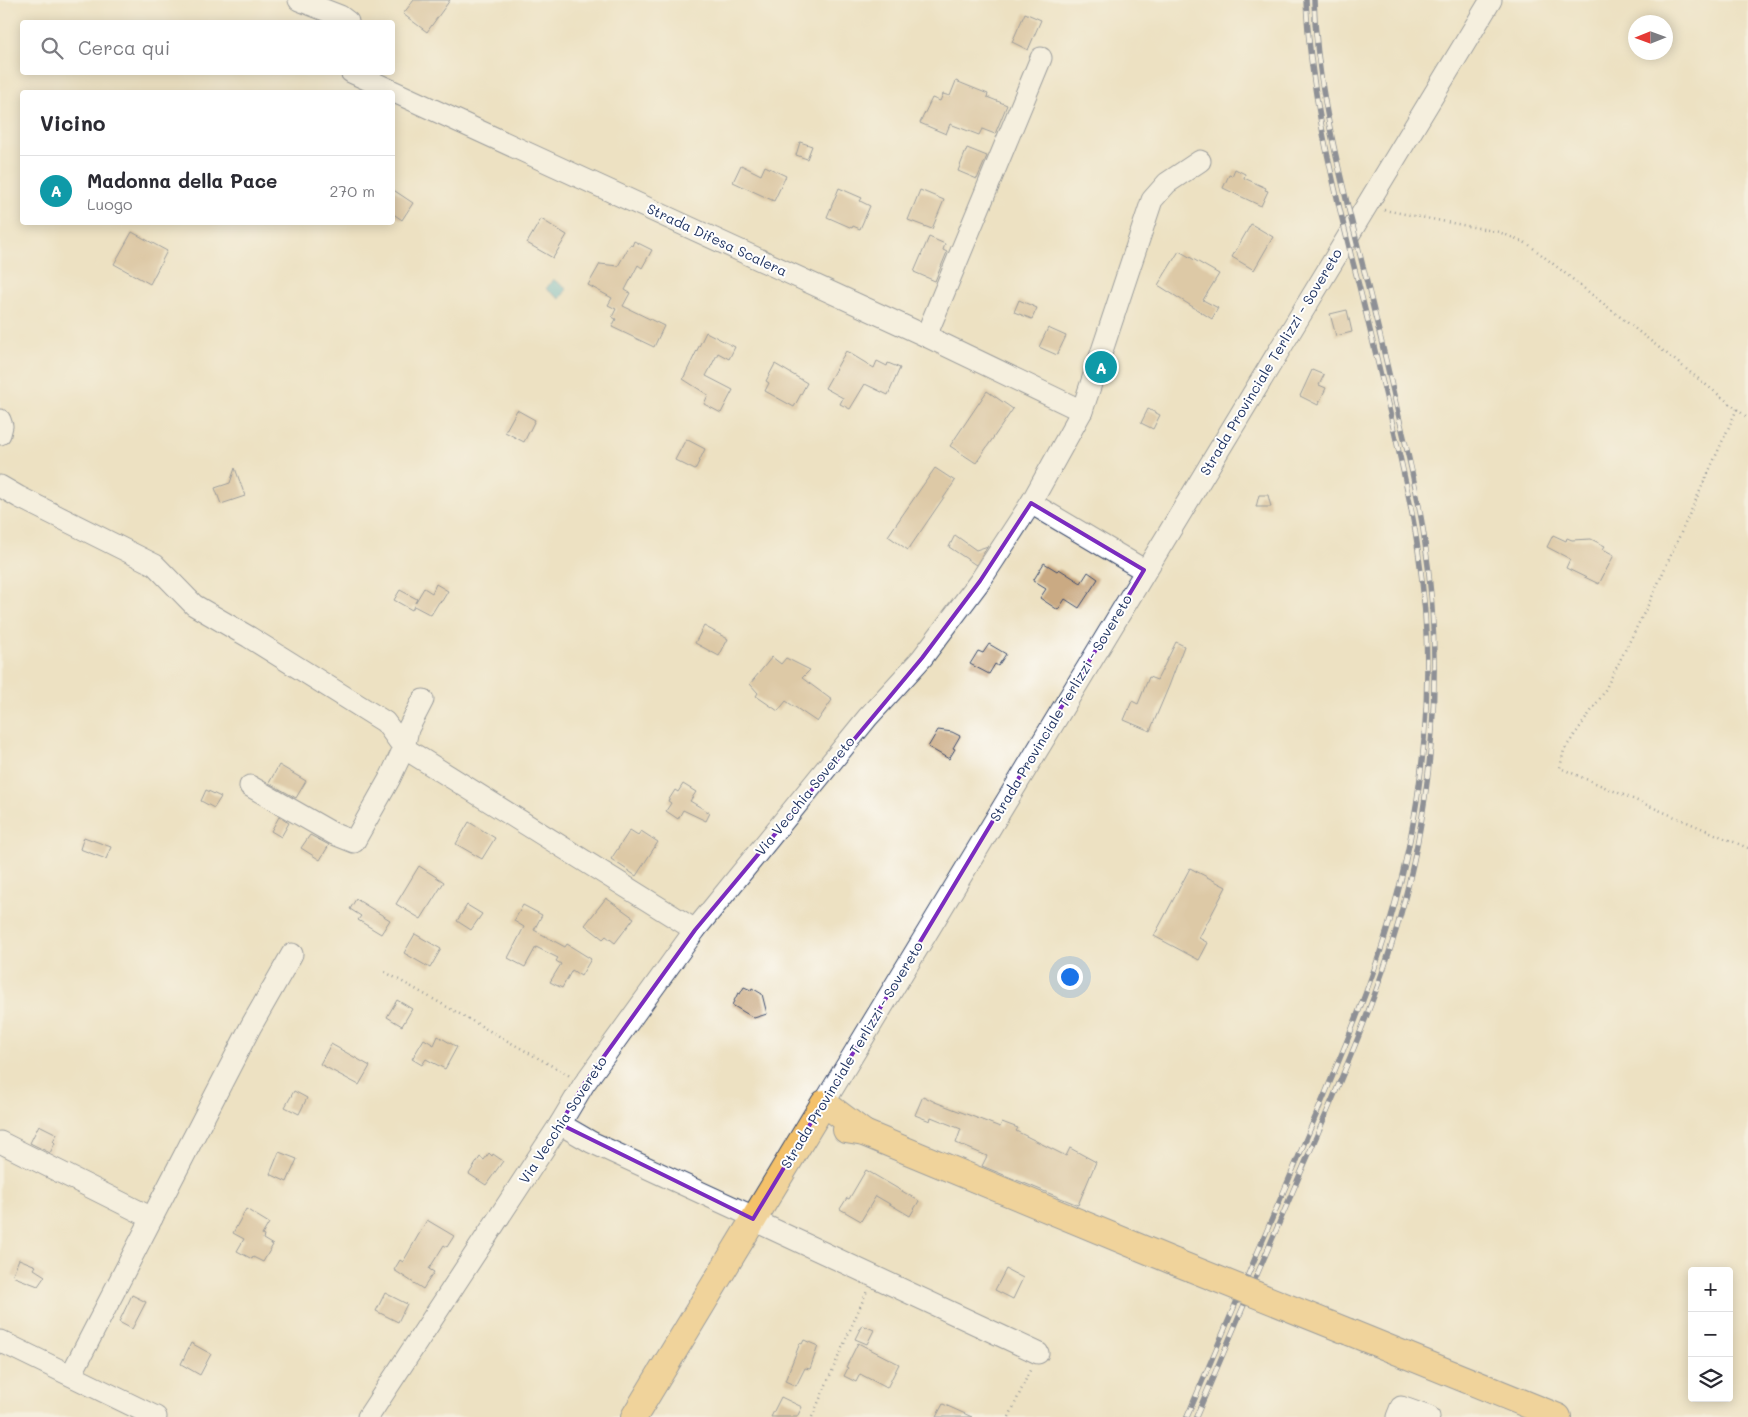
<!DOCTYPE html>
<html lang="it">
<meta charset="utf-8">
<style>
:root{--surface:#fff;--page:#f2f2f3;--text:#2b2b33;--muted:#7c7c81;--line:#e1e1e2;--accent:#b5179e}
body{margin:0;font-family:Mali,sans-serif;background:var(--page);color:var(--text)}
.controls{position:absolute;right:15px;bottom:15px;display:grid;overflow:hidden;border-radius:5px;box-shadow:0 2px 12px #0003}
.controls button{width:45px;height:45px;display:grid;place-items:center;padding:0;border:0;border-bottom:1px solid var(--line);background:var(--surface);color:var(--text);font:25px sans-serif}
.compass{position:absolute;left:1628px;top:15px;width:45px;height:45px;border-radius:50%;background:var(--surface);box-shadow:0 2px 12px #0003;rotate:269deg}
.you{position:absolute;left:1069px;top:976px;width:18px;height:18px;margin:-12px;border:4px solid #fff;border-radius:50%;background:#1a73e8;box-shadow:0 0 0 8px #1a73e833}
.badge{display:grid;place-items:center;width:32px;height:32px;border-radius:50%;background:var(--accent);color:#fff;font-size:16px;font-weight:700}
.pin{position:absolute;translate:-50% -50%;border:2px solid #fff;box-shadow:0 1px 5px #0006}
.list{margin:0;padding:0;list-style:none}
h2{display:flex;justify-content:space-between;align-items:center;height:65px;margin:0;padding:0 20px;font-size:21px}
h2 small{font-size:16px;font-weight:400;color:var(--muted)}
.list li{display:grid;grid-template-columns:32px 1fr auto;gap:15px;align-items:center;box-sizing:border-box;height:70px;padding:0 20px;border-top:1px solid var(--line)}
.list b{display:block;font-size:19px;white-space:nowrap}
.list p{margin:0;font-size:16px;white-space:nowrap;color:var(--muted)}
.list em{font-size:16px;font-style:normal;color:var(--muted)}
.icon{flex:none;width:28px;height:28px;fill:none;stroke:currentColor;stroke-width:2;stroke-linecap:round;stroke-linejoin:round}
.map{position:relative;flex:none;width:1748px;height:1417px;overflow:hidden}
.search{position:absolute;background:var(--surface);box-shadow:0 2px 12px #0003;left:20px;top:20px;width:375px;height:55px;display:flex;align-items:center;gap:12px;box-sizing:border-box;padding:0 18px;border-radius:5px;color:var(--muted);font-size:19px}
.panel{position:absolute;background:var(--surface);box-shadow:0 2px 12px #0003;left:20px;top:90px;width:375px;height:135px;border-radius:5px}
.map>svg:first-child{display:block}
</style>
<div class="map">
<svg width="1748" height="1417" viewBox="0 0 1748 1417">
<rect width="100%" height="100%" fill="#fff"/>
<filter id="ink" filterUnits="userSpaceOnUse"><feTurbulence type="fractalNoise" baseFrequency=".02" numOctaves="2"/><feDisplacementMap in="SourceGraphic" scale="10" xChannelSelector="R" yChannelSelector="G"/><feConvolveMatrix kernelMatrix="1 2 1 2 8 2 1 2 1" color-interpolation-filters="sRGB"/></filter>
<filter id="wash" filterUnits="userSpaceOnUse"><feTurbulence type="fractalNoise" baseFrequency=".0096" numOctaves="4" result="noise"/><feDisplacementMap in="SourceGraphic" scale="20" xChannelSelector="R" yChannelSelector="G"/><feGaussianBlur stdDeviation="1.12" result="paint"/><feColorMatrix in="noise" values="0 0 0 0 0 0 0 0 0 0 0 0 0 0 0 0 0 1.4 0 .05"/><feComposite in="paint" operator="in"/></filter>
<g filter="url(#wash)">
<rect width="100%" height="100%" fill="#ede1c2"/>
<path fill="#4ab0c9" stroke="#327094" d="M553 279 567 289 560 299 546 289Z"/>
<g id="blocks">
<g fill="#caaa83">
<path d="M414 0H450L427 32 403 14Z"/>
<path d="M1025 13 1041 20 1028 50 1012 42Z"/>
<path d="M956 81 988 94 987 97 1007 105 995 134 982 129 979 135 950 124 946 134 920 123 932 98 940 101 943 94 950 96Z"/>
<path d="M800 142 812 146 807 159 796 155Z"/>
<path d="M967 148 987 156 977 179 958 171Z"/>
<path d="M741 165 761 175 765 166 786 176 774 201 733 182Z"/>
<path d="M1235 169 1245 174 1244 178 1266 188 1265 190 1268 191 1261 206 1223 188 1229 175 1232 176Z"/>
<path d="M839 188 862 198 860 201 870 206 860 229 853 226 852 228 827 217Z"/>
<path d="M392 189 413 203 402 220 392 213Z"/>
<path d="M920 190 944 200 932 229 908 220Z"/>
<path d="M541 219 567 235 553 258 527 243Z"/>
<path d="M1251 224 1273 237 1254 270 1232 257Z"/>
<path d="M132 232 167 251 150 284 114 264Z"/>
<path d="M929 237 945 244 943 250 947 252 935 281 914 272Z"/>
<path d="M634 241 652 250 642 268 638 265 625 290 630 293 623 306 664 326 654 347 612 327 616 319 612 317 616 309 608 305 612 298 588 285 600 264 618 266 630 245 632 246Z"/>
<path d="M1179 251 1219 274 1203 300 1218 308 1212 319 1158 285Z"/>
<path d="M1019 300 1037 308 1032 319 1014 312Z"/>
<path d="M1347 310 1352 332 1336 336 1330 314Z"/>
<path d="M1048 328 1066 336 1057 355 1039 347Z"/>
<path d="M706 332 735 347 729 359 718 353 706 376 733 390 721 413 704 404 708 395 683 379Z"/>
<path d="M846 351 874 368 877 361 887 366 888 363 900 368 888 395 865 384 850 409 840 404 843 398 825 388Z"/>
<path d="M775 364 807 383 794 407 765 391 769 383 766 381Z"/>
<path d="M1312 370 1324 375 1319 385 1326 388 1318 405 1300 396Z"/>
<path d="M987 391 1013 409 976 463 950 446Z"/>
<path d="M1148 409 1160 415 1153 429 1141 423Z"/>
<path d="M517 410 535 420 524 442 505 432Z"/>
<path d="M686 439 705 449 695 470 675 460Z"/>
<path d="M235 468 245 496 221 504 215 488 230 483Z"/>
<path d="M935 468 955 481 908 550 888 536Z"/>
<path d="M1259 495H1268L1271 507H1256Z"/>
<path d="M955 535 976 550 988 546 976 565 949 547Z"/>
<path d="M1553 535 1566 541 1567 538 1572 540 1591 539 1605 546 1603 549 1614 555 1599 584 1566 568 1570 559 1547 547Z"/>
<path d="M1044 563 1057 571 1059 569 1081 583 1088 572 1098 579 1079 608 1065 599 1058 610 1040 598 1046 589 1033 581Z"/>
<path d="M436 584 448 591 442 601 439 602 431 615 414 606 412 610 394 600 400 590 417 599 415 603 424 588 432 593Z"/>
<path d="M704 626 728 639 719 656 695 643Z"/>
<path d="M1176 642 1184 646 1169 686 1150 731 1124 720 1132 701 1138 704 1149 677 1157 680Z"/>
<path d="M989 644 1006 654 998 666 995 664 989 674 970 664 978 651 983 653Z"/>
<path d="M772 657 781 664 786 658 810 670 802 678 832 700 817 722 786 701 778 711 756 696 758 693 750 684Z"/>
<path d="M938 730 952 732 960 736 953 748 955 749 949 759 928 747Z"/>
<path d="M279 765 306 781 296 798 269 783Z"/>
<path d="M683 784 696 792 690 801 710 813 706 821 683 810 678 819 666 811 671 803 668 801 675 790 678 792Z"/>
<path d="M206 790 221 797 214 808 201 801Z"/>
<path d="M279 817 289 823 281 837 271 831Z"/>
<path d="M469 822 495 838 482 859 456 844Z"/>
<path d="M630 830 638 835 641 831 658 842 636 876 611 859Z"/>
<path d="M310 835 329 845 320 860 301 848Z"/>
<path d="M84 837 111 847 106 859 80 849Z"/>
<path d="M419 866 444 882 421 919 396 904Z"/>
<path d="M1190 868 1226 887 1199 938 1208 943 1199 960 1154 936Z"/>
<path d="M606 898 634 918 615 943 606 936 603 939 585 925Z"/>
<path d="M356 899 390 920 381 934 358 920 361 916 350 909Z"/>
<path d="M467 905 482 914 471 930 457 921Z"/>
<path d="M523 905 542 915 534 930 565 947 567 944 591 959 581 976 572 970 562 988 550 982 561 964 556 961 558 958 536 947 525 967 508 958 524 927 514 921Z"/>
<path d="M415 934 441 949 430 968 404 953Z"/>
<path d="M744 987 751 990 752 988 762 994 767 1014 754 1018 732 1005 738 993 740 994Z"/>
<path d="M397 1000 412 1009 402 1026 387 1017Z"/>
<path d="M438 1036 457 1047 445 1069 426 1059 422 1065 412 1059 424 1039 434 1045Z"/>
<path d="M331 1044 370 1066 359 1085 320 1064Z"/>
<path d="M294 1091 307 1098 299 1114 285 1107Z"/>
<path d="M923 1096 935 1102 1000 1127 1002 1122 1018 1128 1016 1131 1066 1156 1070 1148 1096 1162 1078 1205 982 1166 987 1156 956 1143 961 1129 931 1117 930 1121 915 1115Z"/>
<path d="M39 1125 57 1134 53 1141 55 1143 50 1153 30 1143Z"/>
<path d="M279 1152 297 1159 287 1182 270 1174Z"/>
<path d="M489 1153 492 1156 493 1154 503 1161 486 1185 469 1174 480 1157 484 1160Z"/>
<path d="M866 1170 919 1201 910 1216 876 1196 861 1221 840 1209 847 1198 849 1199Z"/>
<path d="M246 1209 269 1223 262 1235 264 1236 263 1239 273 1245 263 1262 253 1257 252 1259 237 1251 244 1239 233 1233Z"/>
<path d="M427 1220 454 1236 447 1247 444 1245 429 1269 434 1272 423 1289 394 1270 400 1260 403 1262Z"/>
<path d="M19 1259 36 1266 34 1269 45 1276 38 1286 12 1276Z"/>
<path d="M1006 1269 1023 1278 1013 1299 995 1290Z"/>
<path d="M385 1293 407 1304 398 1322 376 1311Z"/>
<path d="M132 1295 146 1302 132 1329 119 1322Z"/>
<path d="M862 1325 874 1330 867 1344 855 1339Z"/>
<path d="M804 1340 818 1346 810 1369 805 1368 796 1386 785 1381 800 1343 802 1344Z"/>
<path d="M191 1343 211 1354 200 1375 181 1364Z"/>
<path d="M858 1343 899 1364 887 1388 860 1374 856 1382 844 1376 848 1368 846 1367Z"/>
<path d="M781 1397 802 1407 797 1417H771Z"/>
<path d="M943 1404 972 1417H936Z"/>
</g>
</g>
</g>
<g filter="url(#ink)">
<use href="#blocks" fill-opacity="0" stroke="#3a4a6d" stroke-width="1"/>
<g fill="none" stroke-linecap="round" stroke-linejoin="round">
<defs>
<g id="minor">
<path d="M299 0 340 16 348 22"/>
<path d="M351 72 926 336 1082 411"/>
<path d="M926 336 1041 58"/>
<path d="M0 420 2 426 0 434"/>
<path d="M0 486 19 497 155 565 194 605 249 637 385 722 404 748 695 930"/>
<path d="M1031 503 1144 570"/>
<path d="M250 786 334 834 354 842 390 778 404 748 408 729 423 700"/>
<path d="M824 1103 1491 0"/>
<path d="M560 1124 591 1142 743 1212 766 1226 1038 1353"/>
<path d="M0 1142 152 1218"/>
<path d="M0 1341 156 1417"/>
<path d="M71 1375 251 1026 292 954"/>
<path d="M368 1417 560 1124 584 1084 695 930 868 717 922 658 980 581 1031 503 1082 411 1152 200 1167 183 1200 161"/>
<path d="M1397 1417 1401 1407 1429 1417"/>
</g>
<g id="major">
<path d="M846 1130 864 1133 1175 1262"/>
<path d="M1349 1332 1558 1417"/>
<path d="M634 1417 824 1103 864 1133"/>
</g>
</defs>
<use href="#minor" stroke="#3a4a6d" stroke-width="23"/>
<use href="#major" stroke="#3a4a6d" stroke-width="28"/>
<g stroke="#3a4a6d" stroke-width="2.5" stroke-dasharray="1 4" stroke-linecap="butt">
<path d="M1384 210 1499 232 1528 244 1748 418"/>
<path d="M1737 409 1651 599 1603 694 1564 750 1560 768 1748 848"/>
<path d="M385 972 570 1076"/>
<path d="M812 1417 867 1291"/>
<path d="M1009 1417 1031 1368"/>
</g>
<use href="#minor" stroke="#fff" stroke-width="21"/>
<use href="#major" stroke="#f4c16b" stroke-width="26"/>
<defs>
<g id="rail">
<path d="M1187 1417C1224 1331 1261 1244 1298 1158 1330 1081 1365 1004 1389 924 1425 804 1437 675 1418 550 1412 504 1400 458 1390 413 1377 360 1365 307 1351 255 1330 171 1310 87 1306 0"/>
<path d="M1196 1417C1231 1335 1266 1254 1301 1172 1336 1091 1373 1009 1398 924 1434 798 1444 665 1424 536 1418 494 1408 453 1398 413 1383 345 1366 278 1349 211 1332 142 1316 72 1314 0"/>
</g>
</defs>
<use href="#rail" stroke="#1b2f5e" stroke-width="5.5"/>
<use href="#rail" stroke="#fff" stroke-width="4" stroke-dasharray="11" stroke-linecap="butt"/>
<defs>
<path id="major-bridge" d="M1175 1262 1349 1332"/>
</defs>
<use href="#major-bridge" stroke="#3a4a6d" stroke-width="28" stroke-linecap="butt"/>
<use href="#major-bridge" stroke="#f4c16b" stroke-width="26"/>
</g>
</g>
<path d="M0 0H1748V1417H0ZM1031 503 1144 570 753 1219 560 1124 584 1084 695 930 922 658 980 581Z" fill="#ede1c2" fill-opacity=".55" fill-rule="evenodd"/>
<path fill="none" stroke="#7b2cbf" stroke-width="4" stroke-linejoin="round" d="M1031 503 1144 570 753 1219 560 1124 584 1084 695 930 922 658 980 581Z"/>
<g text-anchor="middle" stroke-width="4" stroke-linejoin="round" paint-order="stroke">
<g font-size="14" fill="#1b2f5e" stroke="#fff">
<text transform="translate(717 240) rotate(25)" y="5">Strada Difesa Scalera</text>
<text transform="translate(1271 362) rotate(-59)" y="5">Strada Provinciale Terlizzi - Sovereto</text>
<text transform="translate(1061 708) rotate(-59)" y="5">Strada Provinciale Terlizzi - Sovereto</text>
<text transform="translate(805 796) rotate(-51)" y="5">Via Vecchia Sovereto</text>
<text transform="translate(852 1055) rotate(-59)" y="5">Strada Provinciale Terlizzi - Sovereto</text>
<text transform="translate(563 1120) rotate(-57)" y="5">Via Vecchia Sovereto</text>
</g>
</g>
</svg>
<div class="controls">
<button>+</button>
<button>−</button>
<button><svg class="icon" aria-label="layers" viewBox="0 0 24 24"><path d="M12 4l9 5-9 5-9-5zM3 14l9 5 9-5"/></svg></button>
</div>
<svg class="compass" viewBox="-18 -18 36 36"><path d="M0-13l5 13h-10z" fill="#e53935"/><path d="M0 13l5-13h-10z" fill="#7c7c81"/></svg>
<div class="you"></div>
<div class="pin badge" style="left:1101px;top:367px;background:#0f9aa8">A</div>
<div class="search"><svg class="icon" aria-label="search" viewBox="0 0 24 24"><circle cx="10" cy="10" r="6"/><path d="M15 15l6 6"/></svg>Cerca qui</div>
<section class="panel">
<h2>Vicino<small></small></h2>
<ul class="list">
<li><span class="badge" style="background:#0f9aa8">A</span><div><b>Madonna della Pace</b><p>Luogo</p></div><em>270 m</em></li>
</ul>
</section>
</div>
